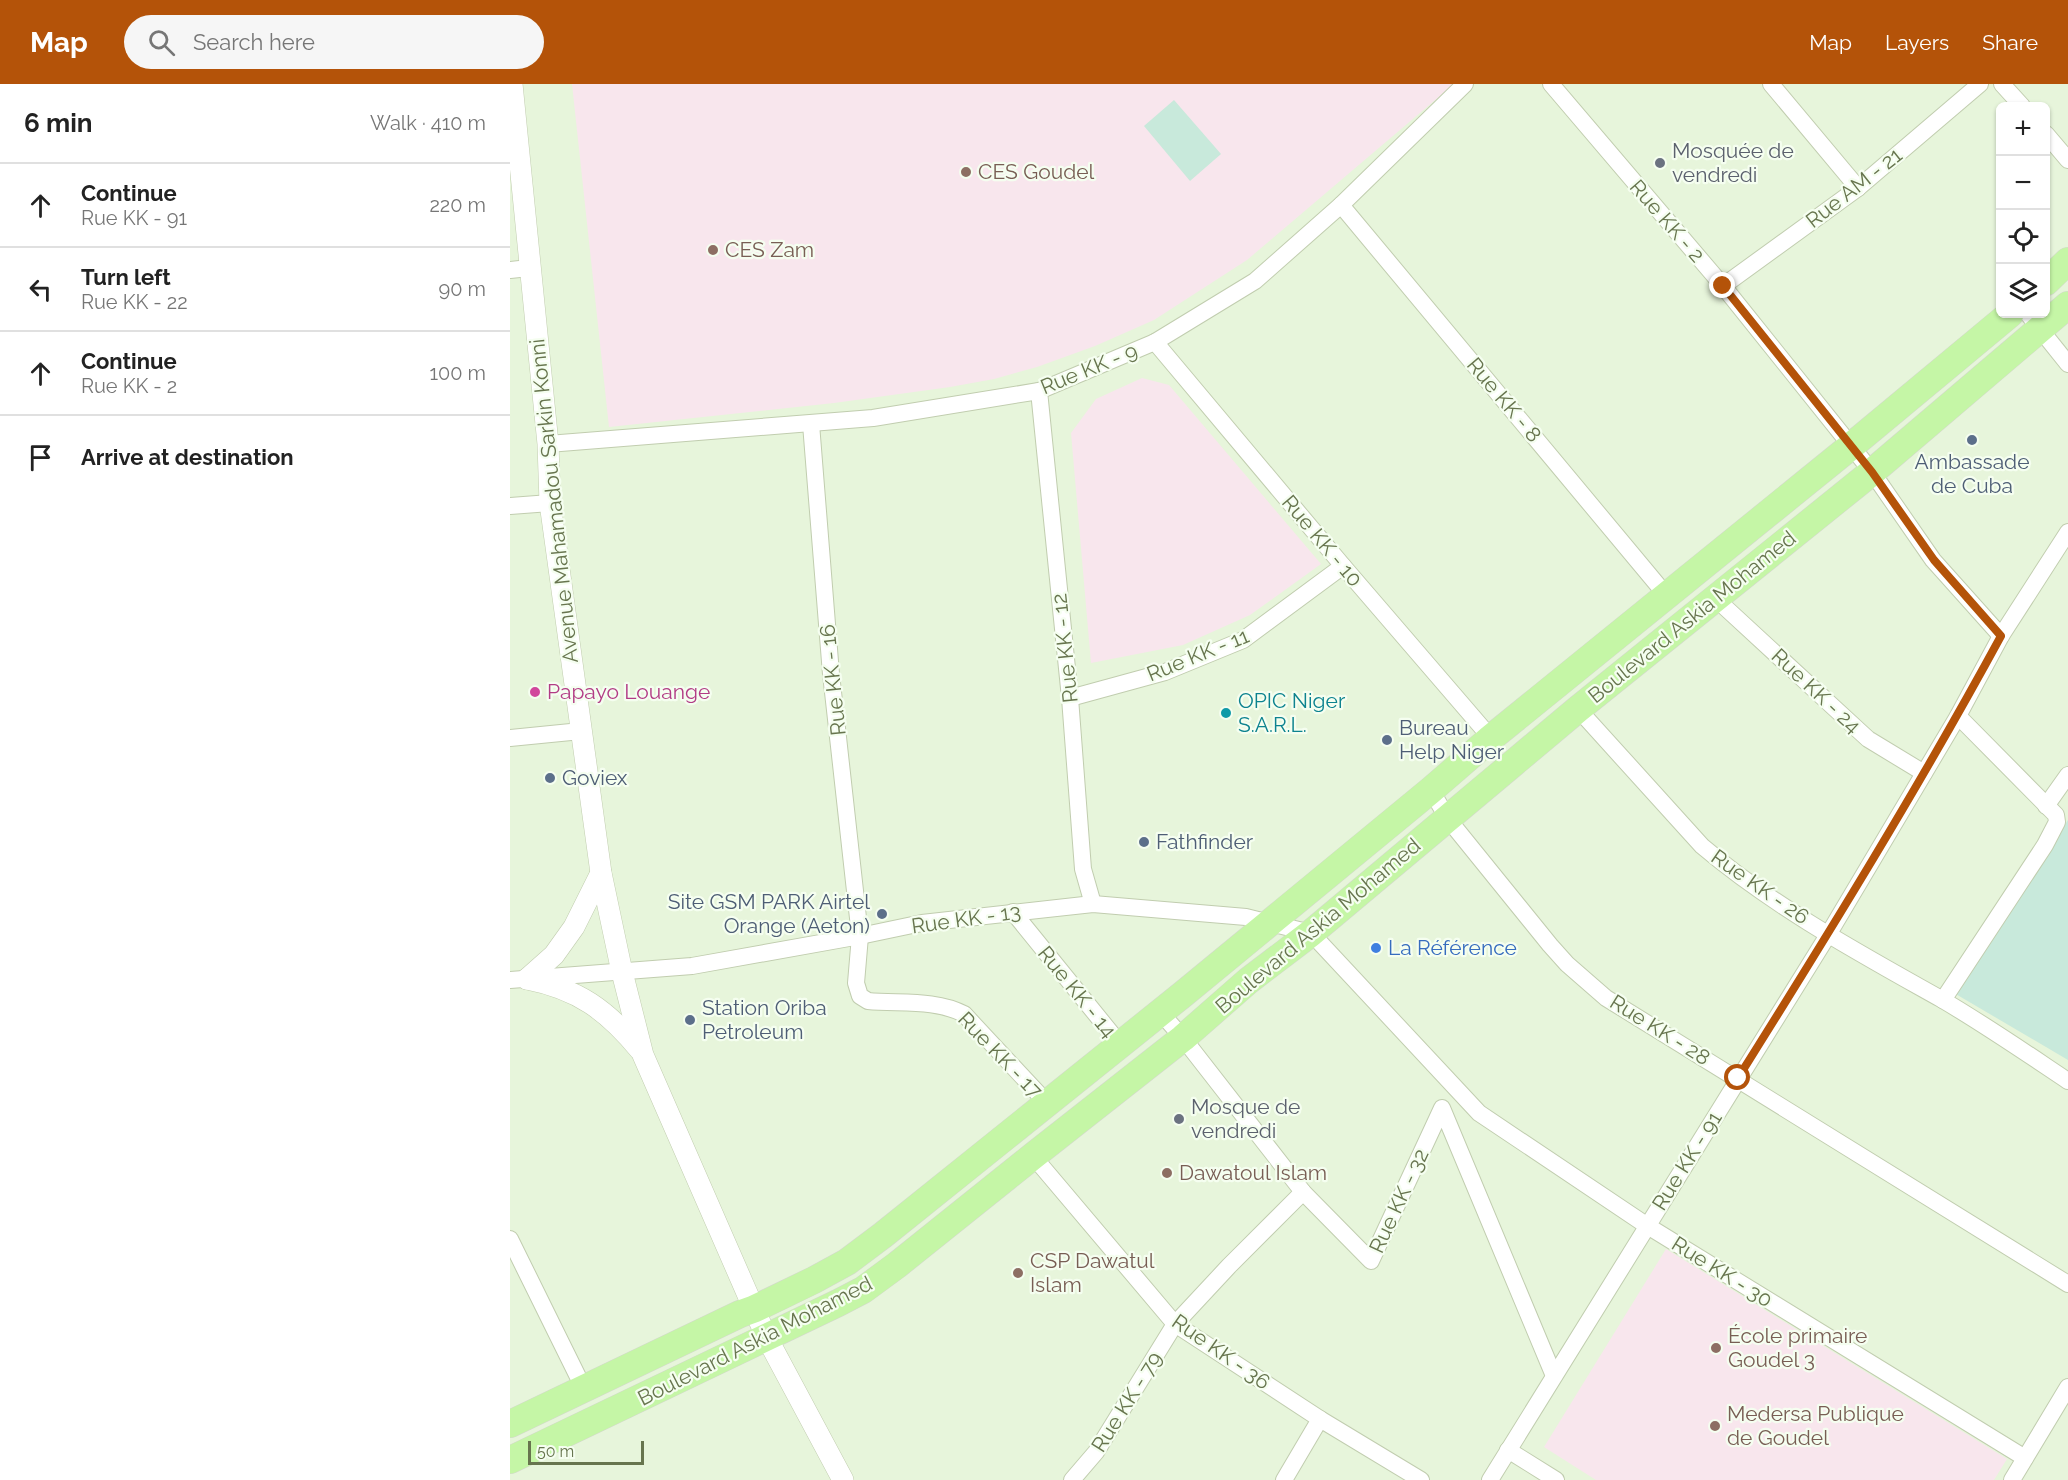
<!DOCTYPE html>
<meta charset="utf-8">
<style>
:root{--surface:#fff;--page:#f6f6f6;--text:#222;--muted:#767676;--line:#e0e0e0;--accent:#b45309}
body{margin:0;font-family:Raleway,sans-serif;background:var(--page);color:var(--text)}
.controls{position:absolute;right:18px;top:18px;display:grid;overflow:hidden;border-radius:9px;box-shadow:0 2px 4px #0004}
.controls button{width:54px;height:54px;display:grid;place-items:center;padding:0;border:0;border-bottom:2px solid var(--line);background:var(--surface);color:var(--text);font:30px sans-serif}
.scale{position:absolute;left:18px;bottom:15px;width:116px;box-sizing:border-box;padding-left:6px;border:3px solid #67754e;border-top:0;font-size:16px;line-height:21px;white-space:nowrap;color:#67754e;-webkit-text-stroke:4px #f5fef0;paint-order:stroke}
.stop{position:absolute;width:18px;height:18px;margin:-14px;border:4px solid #b45309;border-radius:50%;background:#fff}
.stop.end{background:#b45309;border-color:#fff;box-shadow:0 2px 6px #0008}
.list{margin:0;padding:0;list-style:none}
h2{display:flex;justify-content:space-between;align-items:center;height:78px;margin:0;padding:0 24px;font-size:26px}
h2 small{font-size:20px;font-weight:400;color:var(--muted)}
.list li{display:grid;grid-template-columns:39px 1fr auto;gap:18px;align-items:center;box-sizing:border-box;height:84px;padding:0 24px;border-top:2px solid var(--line)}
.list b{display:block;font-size:22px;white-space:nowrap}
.list p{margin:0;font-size:20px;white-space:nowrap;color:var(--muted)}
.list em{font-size:20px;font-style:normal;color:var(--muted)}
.icon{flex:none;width:33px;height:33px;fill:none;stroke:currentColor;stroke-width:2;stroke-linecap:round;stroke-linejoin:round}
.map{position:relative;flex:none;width:1558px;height:1396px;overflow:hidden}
header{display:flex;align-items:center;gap:36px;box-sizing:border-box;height:84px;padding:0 30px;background:var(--accent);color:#fff}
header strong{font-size:28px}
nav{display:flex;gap:33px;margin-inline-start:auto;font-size:21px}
.search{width:420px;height:54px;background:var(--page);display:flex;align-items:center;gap:15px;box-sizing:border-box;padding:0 21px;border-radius:33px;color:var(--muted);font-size:22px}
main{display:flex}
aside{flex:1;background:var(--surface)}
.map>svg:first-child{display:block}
</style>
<header>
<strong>Map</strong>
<div class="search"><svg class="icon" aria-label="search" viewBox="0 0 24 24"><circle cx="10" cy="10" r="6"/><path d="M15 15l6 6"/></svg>Search here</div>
<nav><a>Map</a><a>Layers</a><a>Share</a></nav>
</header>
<main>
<aside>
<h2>6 min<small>Walk · 410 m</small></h2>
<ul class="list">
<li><svg class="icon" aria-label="ahead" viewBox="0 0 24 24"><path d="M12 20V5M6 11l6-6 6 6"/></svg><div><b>Continue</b><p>Rue KK - 91</p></div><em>220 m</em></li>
<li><svg class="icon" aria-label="left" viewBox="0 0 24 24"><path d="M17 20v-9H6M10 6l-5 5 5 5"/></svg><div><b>Turn left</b><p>Rue KK - 22</p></div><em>90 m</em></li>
<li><svg class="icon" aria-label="ahead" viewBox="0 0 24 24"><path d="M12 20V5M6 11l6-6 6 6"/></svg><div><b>Continue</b><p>Rue KK - 2</p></div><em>100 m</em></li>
<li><svg class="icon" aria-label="arrive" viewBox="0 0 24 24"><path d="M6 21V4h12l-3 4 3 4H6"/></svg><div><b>Arrive at destination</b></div></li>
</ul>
</aside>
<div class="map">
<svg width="1558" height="1396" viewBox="0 0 1558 1396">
<rect width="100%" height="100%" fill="#f1fbe9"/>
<path fill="#e7f5db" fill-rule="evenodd" d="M0 0H1558V1396H0ZM1490 22H1536V230H1490Z"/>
<g fill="#f8e6ed">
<path d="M62 0H944L737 176 644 236 585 262 527 283 484 295 440 303 324 319 99 343Z"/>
<path d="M632 294 659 301 811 480 740 531 673 561 581 579 561 349 586 315Z"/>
<path d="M1156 1165 1497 1375 1484 1396H1086L1034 1363Z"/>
</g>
<g fill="#c8e9db">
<path d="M664 16 711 70 680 97 634 42Z"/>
<path d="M1558 736V976L1444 909Z"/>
</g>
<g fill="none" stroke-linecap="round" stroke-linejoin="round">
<defs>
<g id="minor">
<path d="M1041 0 1213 202 1362 388 1423 476 1491 552"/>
<path d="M1261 0 1348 104"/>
<path d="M1492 0 1512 22"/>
<path d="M1536 50 1558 76"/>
<path d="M831 121 1156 511"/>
<path d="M0 186 19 184"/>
<path d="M1213 202 1348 104 1470 0"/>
<path d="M1518 230 1558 280"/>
<path d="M645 258 833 482 981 654"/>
<path d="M529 307 560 614 573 785 583 820"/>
<path d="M301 340 321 590 350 852 346 899 350 912 358 917C390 920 425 915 454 930L537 1019"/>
<path d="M38 360 363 334 529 307 645 258 745 197 831 121 955 0"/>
<path d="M0 422 40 419"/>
<path d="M1205 514 1358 655 1414 689"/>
<path d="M560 614 655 588 733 556 833 482"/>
<path d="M1068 625 1192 762C1264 823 1349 869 1431 915 1474 940 1516 969 1558 997"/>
<path d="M0 654 71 647"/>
<path d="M921 706 938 735 1040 861 1057 880 1096 914 1558 1200"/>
<path d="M1536 722 1558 691"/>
<path d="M503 828 610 960"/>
<path d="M0 896 182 882 350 852 412 839 583 820 736 833 801 849 969 1029 1136 1141 1515 1374"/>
<path d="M1433 916 1535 761 1547 738 1546 731 1448 632"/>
<path d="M650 928 673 954 793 1108 861 1177 932 1024 1044 1292"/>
<path d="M523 1072 665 1240 810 1335 911 1396"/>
<path d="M0 1155 73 1303"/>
<path d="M998 1366 1046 1396"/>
<path d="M562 1396 586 1368 665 1240 719 1182 793 1108"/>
<path d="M774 1396 810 1335"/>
<path d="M980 1396 1318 851 1448 632 1491 552 1558 448"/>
<path d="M1502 1396 1558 1303"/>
</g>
<g id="tertiary">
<path d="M2 0 38 360 40 419 91 789 112 888 133 971 244 1225 257 1254 333 1396"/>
<path d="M17 895C68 905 97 926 130 966"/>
<path d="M17 895 44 871 64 843 91 789"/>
</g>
<g id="primary">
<path d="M1536 198 1558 177"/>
<path d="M0 1340 230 1230 244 1225 304 1196 337 1178 373 1151 672 911 921 706 981 654 1340 363 1500 230"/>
<path d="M0 1376 328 1219 353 1206 387 1181 523 1072 673 954 738 897 801 849 1068 625 1362 388 1558 221"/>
</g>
</defs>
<use href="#minor" stroke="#c1cdaf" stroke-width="18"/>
<use href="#tertiary" stroke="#c1cdaf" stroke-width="22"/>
<use href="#primary" stroke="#d4d8cd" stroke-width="28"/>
<use href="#minor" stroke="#fff" stroke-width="16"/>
<use href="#tertiary" stroke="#fff" stroke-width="21"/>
<use href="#primary" stroke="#c5f6a6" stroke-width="27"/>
</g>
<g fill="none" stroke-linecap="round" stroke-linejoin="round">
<path stroke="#b45309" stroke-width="8" d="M1213 202 1362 388 1424 476 1491 552C1409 703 1319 849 1228 994"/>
</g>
<g fill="#6b7280" stroke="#f5fef0" stroke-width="2">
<circle cx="1150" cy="79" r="6"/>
<circle cx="669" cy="1035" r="6"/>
</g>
<g fill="#8d6e63" stroke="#f5fef0" stroke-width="2">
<circle cx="456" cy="88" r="6"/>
<circle cx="203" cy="166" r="6"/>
<circle cx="657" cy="1089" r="6"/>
<circle cx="508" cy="1189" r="6"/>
<circle cx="1206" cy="1264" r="6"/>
<circle cx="1205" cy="1342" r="6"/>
</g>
<g fill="#5c6f8a" stroke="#f5fef0" stroke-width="2">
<circle cx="1462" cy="356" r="6"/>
<circle cx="877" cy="656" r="6"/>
<circle cx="40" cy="694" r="6"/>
<circle cx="634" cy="758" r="6"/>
<circle cx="372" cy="830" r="6"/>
<circle cx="180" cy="936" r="6"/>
</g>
<circle fill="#d1479c" stroke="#f5fef0" stroke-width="2" cx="25" cy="608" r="6"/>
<circle fill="#0f9aa8" stroke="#f5fef0" stroke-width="2" cx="716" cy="629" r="6"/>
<circle fill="#3f7fe0" stroke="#f5fef0" stroke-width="2" cx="866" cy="864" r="6"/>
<g text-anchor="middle" stroke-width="4.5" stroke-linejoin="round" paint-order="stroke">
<g font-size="21" fill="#5b616d" stroke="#f5fef0" text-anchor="start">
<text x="1162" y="74">Mosquée de<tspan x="1162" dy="24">vendredi</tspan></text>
<text x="681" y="1030">Mosque de<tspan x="681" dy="24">vendredi</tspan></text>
</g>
<g font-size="21" fill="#785e54" stroke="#f5fef0" text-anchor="start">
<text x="468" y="95">CES Goudel</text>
<text x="215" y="173">CES Zam</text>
<text x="669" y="1096">Dawatoul Islam</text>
<text x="520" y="1184">CSP Dawatul<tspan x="520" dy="24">Islam</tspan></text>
<text x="1218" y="1259">École primaire<tspan x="1218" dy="24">Goudel 3</tspan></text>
<text x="1217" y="1337">Medersa Publique<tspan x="1217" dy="24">de Goudel</tspan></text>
</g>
<g font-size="21" fill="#67754e" stroke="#f5fef0">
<text transform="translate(1344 104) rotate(-38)" y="7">Rue AM - 21</text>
<text transform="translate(1157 137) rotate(49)" y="7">Rue KK - 2</text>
<text transform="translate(579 285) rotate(-22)" y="7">Rue KK - 9</text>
<text transform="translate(994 316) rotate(50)" y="7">Rue KK - 8</text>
<text transform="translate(44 417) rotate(-96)" y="7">Avenue Mahamadou Sarkin Konni</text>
<text transform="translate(812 457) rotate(50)" y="7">Rue KK - 10</text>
<text transform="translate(1182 533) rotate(-39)" y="7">Boulevard Askia Mohamed</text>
<text transform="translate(555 564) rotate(-96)" y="7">Rue KK - 12</text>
<text transform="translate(688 571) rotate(-22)" y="7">Rue KK - 11</text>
<text transform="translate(323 596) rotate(-96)" y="7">Rue KK - 16</text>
<text transform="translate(1306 607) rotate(43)" y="7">Rue KK - 24</text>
<text transform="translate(1250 803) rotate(35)" y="7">Rue KK - 26</text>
<text transform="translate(456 835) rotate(-8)" y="7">Rue KK - 13</text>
<text transform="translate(808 842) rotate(-40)" y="7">Boulevard Askia Mohamed</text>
<text transform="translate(567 908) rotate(51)" y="7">Rue KK - 14</text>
<text transform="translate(1150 946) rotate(32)" y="7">Rue KK - 28</text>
<text transform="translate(490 971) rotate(46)" y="7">Rue KK - 17</text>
<text transform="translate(1177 1077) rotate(-58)" y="7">Rue KK - 91</text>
<text transform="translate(889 1117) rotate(-65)" y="7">Rue KK - 32</text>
<text transform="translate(1212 1188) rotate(32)" y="7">Rue KK - 30</text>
<text transform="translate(245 1257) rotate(-27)" y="7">Boulevard Askia Mohamed</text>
<text transform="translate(711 1268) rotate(35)" y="7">Rue KK - 36</text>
<text transform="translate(617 1318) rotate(-58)" y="7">Rue KK - 79</text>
</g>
<g font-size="21" fill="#4e5e75" stroke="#f5fef0" text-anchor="start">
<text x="1462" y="385" text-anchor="middle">Ambassade<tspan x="1462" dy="24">de Cuba</tspan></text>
<text x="889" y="651">Bureau<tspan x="889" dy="24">Help Niger</tspan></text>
<text x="52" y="701">Goviex</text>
<text x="646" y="765">Fathfinder</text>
<text x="360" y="825" text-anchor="end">Site GSM PARK Airtel<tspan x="360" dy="24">Orange (Aeton)</tspan></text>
<text x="192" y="931">Station Oriba<tspan x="192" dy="24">Petroleum</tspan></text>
</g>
<g font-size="21" fill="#b23c85" stroke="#f5fef0" text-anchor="start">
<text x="37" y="615">Papayo Louange</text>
</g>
<g font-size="21" fill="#0d838f" stroke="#f5fef0" text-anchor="start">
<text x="728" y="624">OPIC Niger<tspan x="728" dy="24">S.A.R.L.</tspan></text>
</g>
<g font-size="21" fill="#366cbe" stroke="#f5fef0" text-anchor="start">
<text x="878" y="871">La Référence</text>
</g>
</g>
</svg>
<div class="controls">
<button>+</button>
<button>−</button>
<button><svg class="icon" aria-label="locate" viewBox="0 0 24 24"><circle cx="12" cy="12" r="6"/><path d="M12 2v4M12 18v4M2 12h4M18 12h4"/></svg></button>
<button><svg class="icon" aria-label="layers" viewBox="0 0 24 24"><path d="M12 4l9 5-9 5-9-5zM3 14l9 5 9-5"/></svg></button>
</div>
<div class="scale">50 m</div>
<div class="stop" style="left:1228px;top:994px"></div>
<div class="stop end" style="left:1213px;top:202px"></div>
</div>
</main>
